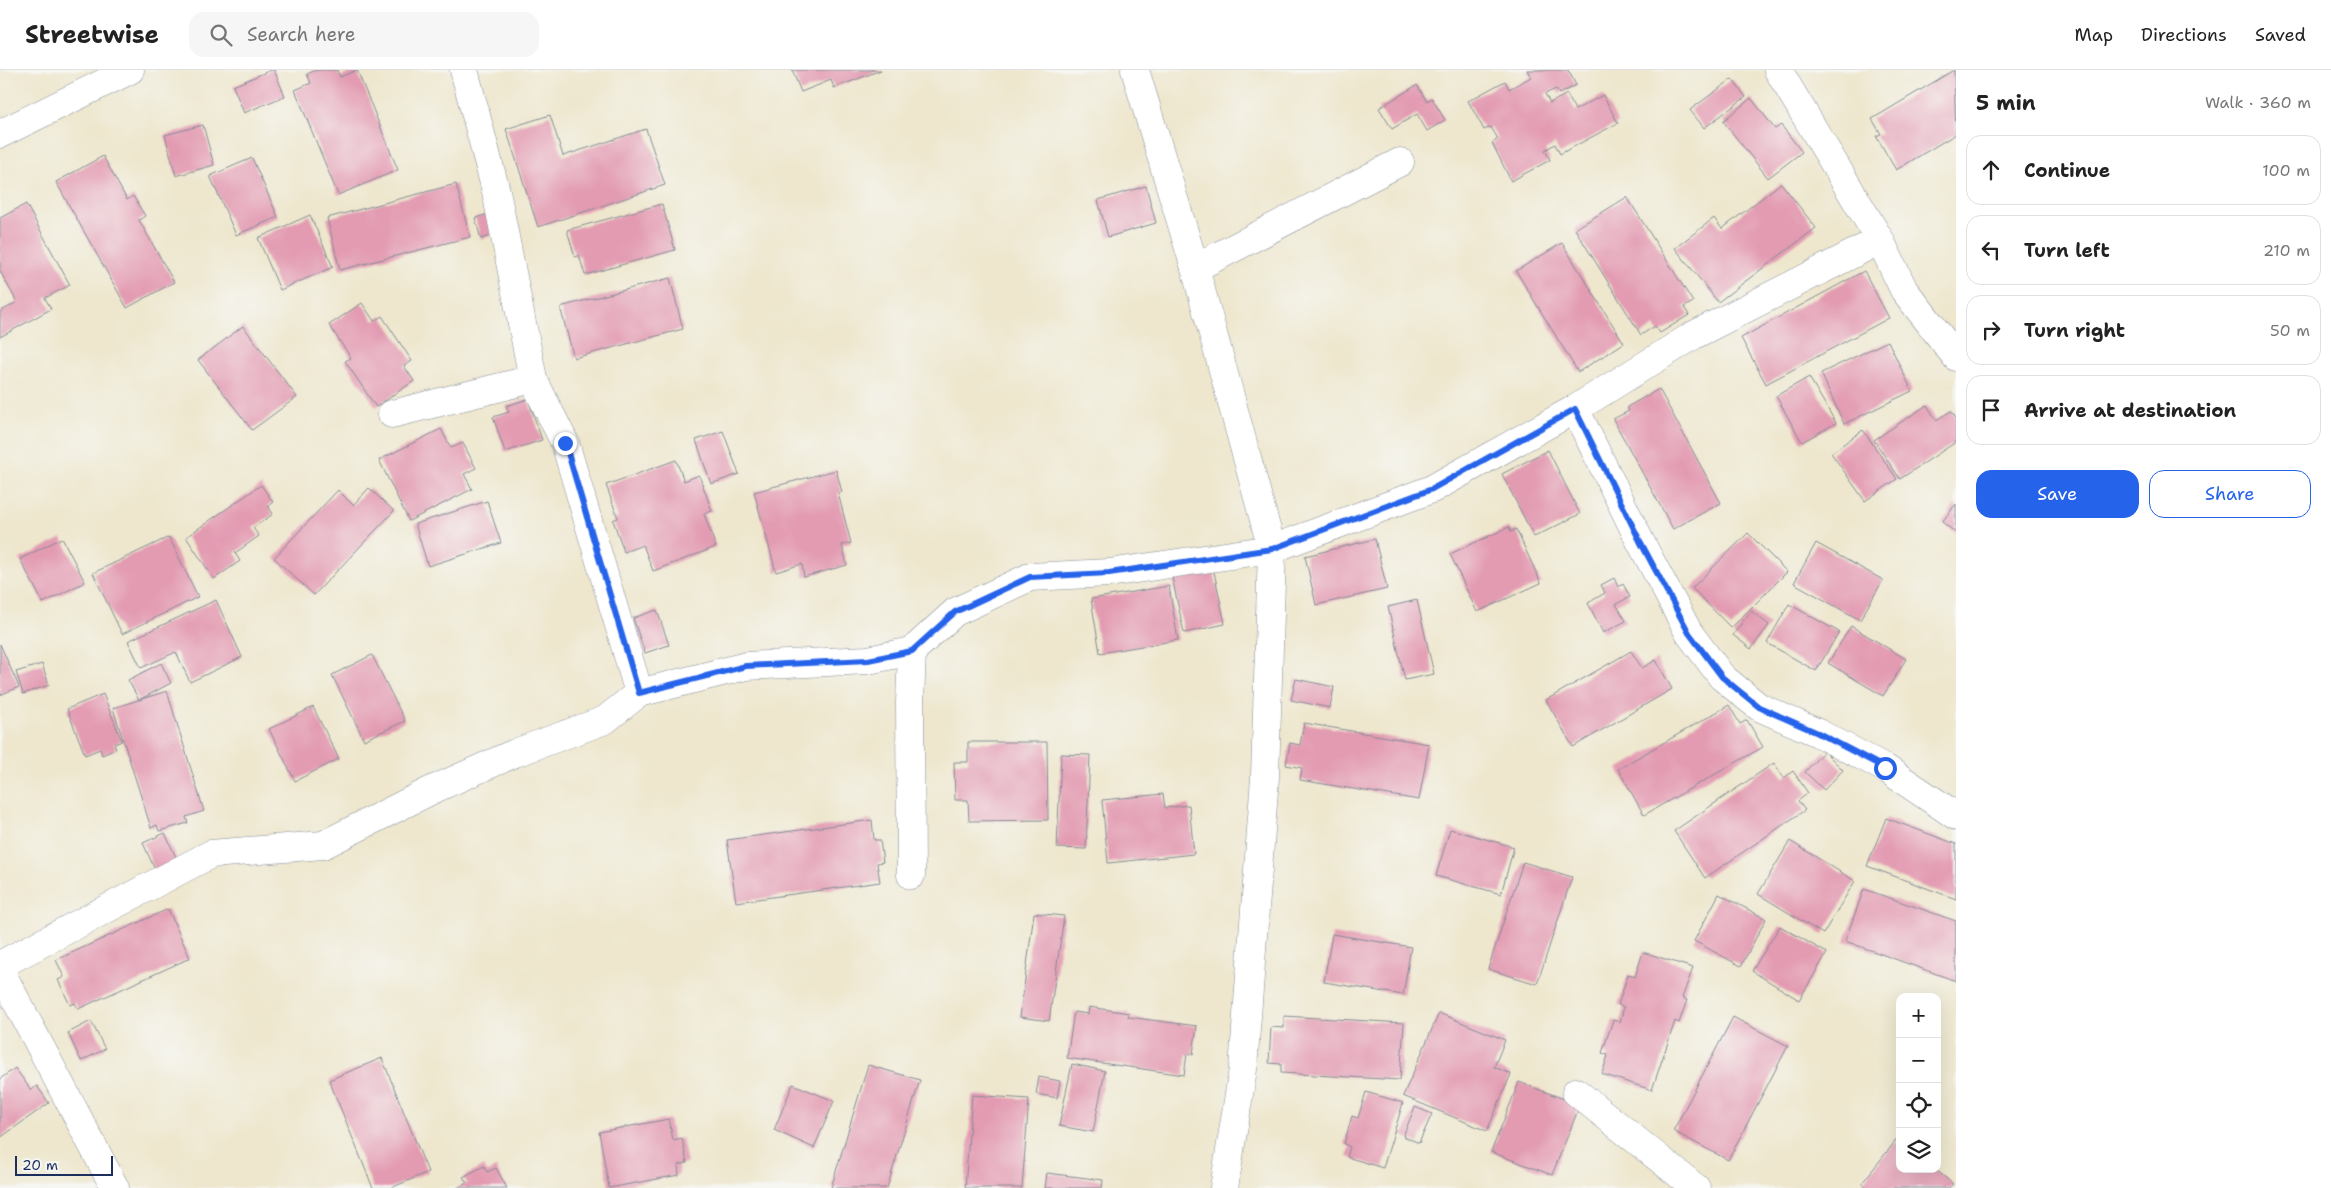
<!DOCTYPE html>
<meta charset="utf-8">
<style>
:root{--surface:#fff;--page:#f6f6f6;--text:#222;--muted:#767676;--line:#e0e0e0;--accent:#2563eb}
body{margin:0;font-family:"Shantell Sans",sans-serif;background:var(--page);color:var(--text)}
.controls{position:absolute;right:15px;bottom:15px;display:grid;overflow:hidden;border-radius:10px;box-shadow:0 5px 20px #0002}
.controls button{width:45px;height:45px;display:grid;place-items:center;padding:0;border:0;border-bottom:1px solid var(--line);background:var(--surface);color:var(--text);font:25px sans-serif}
.scale{position:absolute;left:15px;bottom:12px;width:98px;box-sizing:border-box;padding-left:5px;border:2px solid #1b2f5e;border-top:0;font-size:14px;line-height:18px;white-space:nowrap;color:#1b2f5e;-webkit-text-stroke:4px #f6f6f2;paint-order:stroke}
.stop{position:absolute;width:15px;height:15px;margin:-11px;border:4px solid #2563eb;border-radius:50%;background:#fff}
.stop.end{background:#2563eb;border-color:#fff;box-shadow:0 1px 5px #0008}
.list{margin:0;padding:0;list-style:none}
h2{display:flex;justify-content:space-between;align-items:center;height:65px;margin:0;padding:0 20px;font-size:21px}
h2 small{font-size:16px;font-weight:400;color:var(--muted)}
.list li{display:grid;grid-template-columns:32px 1fr auto;gap:15px;align-items:center;box-sizing:border-box;height:70px;margin:0 10px 10px;padding:0 10px;border:1px solid var(--line);border-radius:15px}
.list b{display:block;font-size:19px;white-space:nowrap}
.list em{font-size:16px;font-style:normal;color:var(--muted)}
.actions{display:flex;gap:10px;padding:15px 20px}
.actions a{flex:1;padding:11px 0;border:1px solid var(--accent);border-radius:15px;text-align:center;font-size:18px;color:var(--accent)}
.actions .main{background:var(--accent);color:#fff}
.icon{flex:none;width:28px;height:28px;fill:none;stroke:currentColor;stroke-width:2;stroke-linecap:round;stroke-linejoin:round}
.map{position:relative;flex:none;width:1956px;height:1118px;overflow:hidden}
header{display:flex;align-items:center;gap:30px;box-sizing:border-box;height:70px;padding:0 25px;background:var(--surface);border-bottom:1px solid var(--line)}
header strong{font-size:24px}
nav{display:flex;gap:28px;margin-inline-start:auto;font-size:18px}
.search{width:350px;height:45px;background:var(--page);display:flex;align-items:center;gap:12px;box-sizing:border-box;padding:0 18px;border-radius:15px;color:var(--muted);font-size:19px}
main{display:flex}
aside{flex:1;background:var(--surface)}
.map>svg:first-child{display:block}
</style>
<header>
<strong>Streetwise</strong>
<div class="search"><svg class="icon" aria-label="search" viewBox="0 0 24 24"><circle cx="10" cy="10" r="6"/><path d="M15 15l6 6"/></svg>Search here</div>
<nav><a>Map</a><a>Directions</a><a>Saved</a></nav>
</header>
<main>
<div class="map">
<svg width="1956" height="1118" viewBox="0 0 1956 1118">
<rect width="100%" height="100%" fill="#f6f6f2"/>
<filter id="ink" filterUnits="userSpaceOnUse"><feTurbulence type="fractalNoise" baseFrequency=".02" numOctaves="2"/><feDisplacementMap in="SourceGraphic" scale="10" xChannelSelector="R" yChannelSelector="G"/><feConvolveMatrix kernelMatrix="1 2 1 2 8 2 1 2 1" color-interpolation-filters="sRGB"/></filter>
<filter id="wash" filterUnits="userSpaceOnUse"><feTurbulence type="fractalNoise" baseFrequency=".0096" numOctaves="4" result="noise"/><feDisplacementMap in="SourceGraphic" scale="20" xChannelSelector="R" yChannelSelector="G"/><feGaussianBlur stdDeviation="1.12" result="paint"/><feColorMatrix in="noise" values="0 0 0 0 0 0 0 0 0 0 0 0 0 0 0 0 0 1.4 0 .05"/><feComposite in="paint" operator="in"/></filter>
<g filter="url(#wash)">
<rect width="100%" height="100%" fill="#eee7ce"/>
<g id="blocks">
<g fill="#e39bb2">
<path d="M271 0H274L285 26 244 43 233 16Z"/>
<path d="M316 0H337L340 7 357 0 398 100 338 125 295 20 311 13 307 4Z"/>
<path d="M792 0H881L834 18 831 10 801 22Z"/>
<path d="M1527 0H1568L1576 15 1559 24 1556 19 1545 24 1550 33 1567 24 1575 40 1603 25 1618 53 1560 84 1555 74 1545 80 1550 90 1511 111 1492 73 1498 69 1491 57 1484 60 1468 31 1505 11 1509 19 1531 7Z"/>
<path d="M1954 0 1956 64 1896 100 1876 66 1881 64 1872 49Z"/>
<path d="M1732 9 1746 27 1704 58 1690 40Z"/>
<path d="M1417 15 1427 31 1432 28 1445 50 1427 61 1417 44 1392 59 1379 38Z"/>
<path d="M1751 28 1775 59 1781 55 1802 82 1768 108 1723 51Z"/>
<path d="M550 45 563 86 646 59 665 115 538 157 506 59Z"/>
<path d="M203 55 214 95 176 106 165 65Z"/>
<path d="M103 86 127 130 133 126 145 146 139 150 174 212 127 238 56 112Z"/>
<path d="M252 88 278 147 236 165 210 106Z"/>
<path d="M1781 113 1816 158 1718 232 1675 178 1714 148 1722 159Z"/>
<path d="M456 114 470 167 340 200 327 148Z"/>
<path d="M1146 116 1156 153 1108 167 1098 130Z"/>
<path d="M1627 127 1693 232 1684 237 1689 245 1660 263 1655 256 1641 265 1575 159Z"/>
<path d="M26 134 70 215 45 228 51 239 0 267V242L17 232 0 201V148Z"/>
<path d="M662 134 675 180 585 205 579 185 575 187 567 160Z"/>
<path d="M492 143 497 164 481 169 475 148Z"/>
<path d="M310 145 333 197 280 220 258 168Z"/>
<path d="M1562 173 1624 273 1578 302 1516 201Z"/>
<path d="M1864 201 1889 248 1766 314 1741 268Z"/>
<path d="M670 208 683 259 574 288 560 237Z"/>
<path d="M362 233 374 251 382 246 412 291 404 296 414 311 376 337 345 291 351 288 329 255Z"/>
<path d="M243 256 297 327 252 360 198 290Z"/>
<path d="M1888 271 1912 321 1844 354 1821 303Z"/>
<path d="M1809 307 1836 353 1802 372 1776 326Z"/>
<path d="M1659 319 1721 433 1673 459 1613 349 1629 341 1627 337Z"/>
<path d="M528 329 542 370 505 382 493 347 509 342 506 336Z"/>
<path d="M1927 335 1936 350 1951 341 1956 348V372L1900 409 1874 370Z"/>
<path d="M441 359 451 378 463 373 476 398 464 404 472 419 409 451 379 390Z"/>
<path d="M1863 360 1897 409 1865 431 1831 383Z"/>
<path d="M723 361 739 404 711 414 696 370Z"/>
<path d="M1548 380 1580 444 1534 467 1502 404Z"/>
<path d="M676 390 684 411 699 405 712 441 704 444 716 477 653 501 643 475 624 482 613 450 618 448 606 415Z"/>
<path d="M836 400 842 422 838 423 851 473 842 475 847 495 804 507 802 494 776 502 754 422Z"/>
<path d="M261 415 273 432 268 436 273 444 253 458 259 466 235 483 240 491 214 509 186 467Z"/>
<path d="M369 418 394 441 314 525 274 488 338 420 353 435Z"/>
<path d="M487 431 501 473 428 496 415 454Z"/>
<path d="M1956 434V463L1942 452Z"/>
<path d="M1509 457 1511 462 1516 459 1541 513 1477 542 1450 484Z"/>
<path d="M1748 463 1787 502 1731 558 1692 518Z"/>
<path d="M169 467 198 527 122 564 93 503Z"/>
<path d="M62 468 85 512 43 533 20 489Z"/>
<path d="M1375 469 1387 519 1316 535 1305 486Z"/>
<path d="M1816 473 1883 510 1860 550 1794 513Z"/>
<path d="M1213 497 1225 554 1184 563 1170 498Z"/>
<path d="M1614 508 1618 517 1623 514 1630 527 1616 534 1626 551 1603 563 1588 533 1605 523 1601 515Z"/>
<path d="M1169 516 1178 570 1100 583 1091 529Z"/>
<path d="M216 530 242 587 190 612 176 582 141 598 128 571Z"/>
<path d="M1417 530 1434 604 1405 610 1388 537Z"/>
<path d="M1789 534 1839 562 1816 601 1767 573Z"/>
<path d="M657 540 669 575 645 583 633 548Z"/>
<path d="M1751 541 1769 555 1751 579 1733 565Z"/>
<path d="M1851 556 1906 589 1883 626 1828 593Z"/>
<path d="M0 574 19 617 0 625Z"/>
<path d="M1631 581 1642 598 1656 590 1672 619 1573 677 1546 630Z"/>
<path d="M372 585 405 651 364 670 332 605Z"/>
<path d="M161 593 171 613 139 630 128 610Z"/>
<path d="M42 594 49 615 23 624 16 602Z"/>
<path d="M1296 609 1334 617 1330 638 1291 630Z"/>
<path d="M167 621 204 741 186 747 188 753 159 761 157 755 151 758 113 638Z"/>
<path d="M103 624 122 671 114 674 116 679 102 685 100 679 85 685 67 639Z"/>
<path d="M1729 635 1740 654 1747 650 1763 677 1644 745 1618 699Z"/>
<path d="M313 637 339 689 295 711 269 659Z"/>
<path d="M1304 653 1429 674 1419 730 1300 710 1302 698 1286 695 1290 673 1300 675Z"/>
<path d="M968 672H1047L1048 750 969 751 968 730H955L954 692H968Z"/>
<path d="M1824 681 1843 700 1824 720 1805 702Z"/>
<path d="M1061 684 1090 685 1086 779 1057 778Z"/>
<path d="M1774 693 1784 708 1793 701 1808 723 1798 731 1805 740 1705 808 1674 761Z"/>
<path d="M1163 724 1165 738 1189 735 1194 784 1108 793 1102 730Z"/>
<path d="M1886 748 1956 774V829L1867 796Z"/>
<path d="M872 750 874 770H880L883 792 877 793 880 812 736 832 727 770Z"/>
<path d="M1450 759 1514 777 1501 824 1436 806Z"/>
<path d="M165 763 178 792 156 802 143 773Z"/>
<path d="M1790 771 1855 811 1823 864 1758 824Z"/>
<path d="M1523 792 1572 807 1537 914 1488 899Z"/>
<path d="M1864 819 1956 851V911L1845 871Z"/>
<path d="M1719 824 1766 849 1741 896 1694 871Z"/>
<path d="M168 839 190 888 78 939 75 933 70 935 58 910 64 907 56 890Z"/>
<path d="M1034 843 1064 846 1049 951 1020 947Z"/>
<path d="M1780 856 1827 883 1799 930 1752 901Z"/>
<path d="M1332 864 1411 877 1403 925 1324 912Z"/>
<path d="M1643 882 1693 898 1682 928 1687 930 1679 953 1675 951 1652 1020 1602 1004 1608 985 1602 983 1613 950 1620 952 1624 937 1618 935 1628 904 1635 907Z"/>
<path d="M1089 937 1129 943 1128 947 1197 956 1193 984H1187L1184 1005 1067 988 1074 942 1088 944Z"/>
<path d="M1439 943 1505 970 1494 997 1511 1004 1487 1061 1403 1026Z"/>
<path d="M1284 946 1404 953 1400 1010 1281 1003V994L1269 993 1271 957 1284 958Z"/>
<path d="M1733 947 1788 976 1728 1090 1673 1061Z"/>
<path d="M91 951 105 979 81 991 68 963Z"/>
<path d="M382 988 428 1102 391 1118H373L329 1010Z"/>
<path d="M1072 994 1105 1001 1093 1062 1059 1056Z"/>
<path d="M868 995 920 1010 887 1118H831Z"/>
<path d="M15 998 31 1020 37 1016 49 1033 0 1068V1009Z"/>
<path d="M1039 1007 1060 1011 1057 1028 1036 1024Z"/>
<path d="M1519 1012 1580 1035 1552 1105 1491 1082Z"/>
<path d="M793 1014 834 1031 814 1078 774 1060Z"/>
<path d="M1366 1022 1403 1033 1383 1098 1347 1087 1350 1077 1344 1074 1352 1046 1358 1048Z"/>
<path d="M972 1025 1029 1029 1022 1118H965Z"/>
<path d="M1415 1037 1432 1044 1419 1073 1403 1066Z"/>
<path d="M669 1049 673 1070 682 1068 687 1093 678 1095 679 1105 609 1118 599 1062Z"/>
<path d="M1898 1068 1900 1099H1935L1953 1114 1949 1118H1868L1862 1113Z"/>
<path d="M484 1096 487 1102 496 1098 507 1118H457L467 1113 463 1107Z"/>
<path d="M1047 1103 1103 1110 1102 1118H1045Z"/>
</g>
</g>
</g>
<g filter="url(#ink)">
<use href="#blocks" fill-opacity="0" stroke="#848b96" stroke-width="1"/>
<g fill="none" stroke-linecap="round" stroke-linejoin="round">
<defs>
<g id="minor">
<path d="M464 0 496 121 533 309 565 373 639 623 746 596 868 590 912 581 955 542 1030 507 1109 503 1272 479 1432 419 1575 339 1694 265 1880 170"/>
<path d="M1135 0 1195 198 1272 479 1265 707 1243 999 1224 1118"/>
<path d="M1778 0 1880 170 1904 220 1956 287"/>
<path d="M1195 198 1400 92"/>
<path d="M1575 339 1640 471 1689 563 1722 607 1759 637 1818 663 1885 698 1956 746"/>
<path d="M392 344 533 309"/>
<path d="M911 805 910 632 912 581"/>
<path d="M0 895 211 784 323 775 432 720 515 683 605 650 639 623"/>
<path d="M0 900 115 1118"/>
<path d="M1576 1022 1696 1118"/>
</g>
<path id="tertiary" d="M0 64 130 0"/>
</defs>
<use href="#minor" stroke="#848b96" stroke-width="29"/>
<use href="#tertiary" stroke="#848b96" stroke-width="29"/>
<use href="#minor" stroke="#fff" stroke-width="28"/>
<use href="#tertiary" stroke="#fff" stroke-width="28"/>
</g>
</g>
<g fill="none" stroke-linecap="round" stroke-linejoin="round" filter="url(#ink)">
<path stroke="#2563eb" stroke-width="6" d="M565 373 639 623 746 596 868 590 912 581 955 542 1030 507 1109 503 1272 479 1432 419 1575 339 1640 471 1689 563 1722 607 1759 637 1818 663 1885 698"/>
</g>
</svg>
<div class="controls">
<button>+</button>
<button>−</button>
<button><svg class="icon" aria-label="locate" viewBox="0 0 24 24"><circle cx="12" cy="12" r="6"/><path d="M12 2v4M12 18v4M2 12h4M18 12h4"/></svg></button>
<button><svg class="icon" aria-label="layers" viewBox="0 0 24 24"><path d="M12 4l9 5-9 5-9-5zM3 14l9 5 9-5"/></svg></button>
</div>
<div class="scale">20 m</div>
<div class="stop" style="left:1885px;top:698px"></div>
<div class="stop end" style="left:565px;top:373px"></div>
</div>
<aside>
<h2>5 min<small>Walk · 360 m</small></h2>
<ul class="list">
<li><svg class="icon" aria-label="ahead" viewBox="0 0 24 24"><path d="M12 20V5M6 11l6-6 6 6"/></svg><div><b>Continue</b></div><em>100 m</em></li>
<li><svg class="icon" aria-label="left" viewBox="0 0 24 24"><path d="M17 20v-9H6M10 6l-5 5 5 5"/></svg><div><b>Turn left</b></div><em>210 m</em></li>
<li><svg class="icon" aria-label="right" viewBox="0 0 24 24"><path d="M7 20v-9h11M14 6l5 5-5 5"/></svg><div><b>Turn right</b></div><em>50 m</em></li>
<li><svg class="icon" aria-label="arrive" viewBox="0 0 24 24"><path d="M6 21V4h12l-3 4 3 4H6"/></svg><div><b>Arrive at destination</b></div></li>
</ul>
<div class="actions"><a class="main">Save</a><a>Share</a></div>
</aside>
</main>
